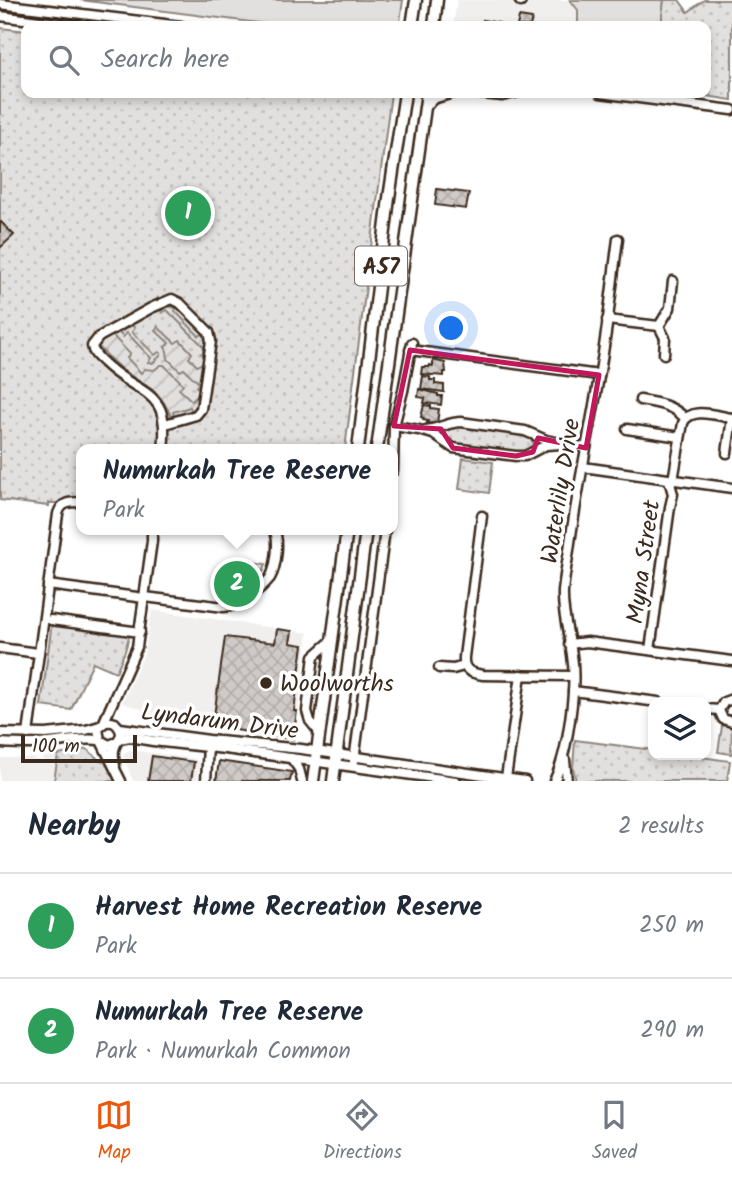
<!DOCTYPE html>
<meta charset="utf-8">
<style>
:root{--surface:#fff;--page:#f6f6f7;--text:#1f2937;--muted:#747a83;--line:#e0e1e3;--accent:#ea580c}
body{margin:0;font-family:Kalam,sans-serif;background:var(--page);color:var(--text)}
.controls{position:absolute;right:21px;bottom:21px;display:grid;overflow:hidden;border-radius:14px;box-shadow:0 4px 10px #0003}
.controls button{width:63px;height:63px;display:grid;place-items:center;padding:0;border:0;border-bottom:2px solid var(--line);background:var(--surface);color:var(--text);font:35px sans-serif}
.scale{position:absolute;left:21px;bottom:18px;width:116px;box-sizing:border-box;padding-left:7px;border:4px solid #3b2a1e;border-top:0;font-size:19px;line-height:24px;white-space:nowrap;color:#3b2a1e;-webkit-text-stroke:5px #fff;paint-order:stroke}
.you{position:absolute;left:452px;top:329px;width:24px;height:24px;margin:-18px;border:5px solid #fff;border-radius:50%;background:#1a73e8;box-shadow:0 0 0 10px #1a73e833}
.badge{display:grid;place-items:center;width:46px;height:46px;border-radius:50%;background:var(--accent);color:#fff;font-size:23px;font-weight:700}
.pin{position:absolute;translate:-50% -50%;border:4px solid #fff;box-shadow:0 2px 7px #0006}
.popup{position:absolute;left:76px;top:444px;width:322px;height:91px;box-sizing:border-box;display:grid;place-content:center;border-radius:14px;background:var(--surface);filter:drop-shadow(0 2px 5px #0005);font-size:23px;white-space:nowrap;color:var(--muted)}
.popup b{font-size:26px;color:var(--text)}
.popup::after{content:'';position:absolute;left:50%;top:100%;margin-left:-14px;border:14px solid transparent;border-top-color:var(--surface)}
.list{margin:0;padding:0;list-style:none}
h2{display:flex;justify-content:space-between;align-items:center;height:91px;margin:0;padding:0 28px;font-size:30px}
h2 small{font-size:23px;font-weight:400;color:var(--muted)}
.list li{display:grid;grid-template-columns:46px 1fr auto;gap:21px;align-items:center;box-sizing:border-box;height:105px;padding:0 28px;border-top:2px solid var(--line)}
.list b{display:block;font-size:26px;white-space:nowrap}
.list p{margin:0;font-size:23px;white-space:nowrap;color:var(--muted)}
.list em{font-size:23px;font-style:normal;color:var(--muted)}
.icon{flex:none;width:38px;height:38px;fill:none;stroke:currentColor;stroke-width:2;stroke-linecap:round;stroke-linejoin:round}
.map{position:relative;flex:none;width:732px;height:781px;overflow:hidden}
.search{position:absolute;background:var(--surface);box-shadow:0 4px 10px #0003;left:21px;right:21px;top:21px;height:77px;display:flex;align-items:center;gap:18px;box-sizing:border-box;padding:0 24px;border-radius:14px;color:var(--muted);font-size:26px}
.sheet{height:301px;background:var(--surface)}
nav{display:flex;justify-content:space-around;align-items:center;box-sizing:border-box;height:98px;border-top:2px solid var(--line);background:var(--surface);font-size:19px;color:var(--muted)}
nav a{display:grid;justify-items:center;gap:4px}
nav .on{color:var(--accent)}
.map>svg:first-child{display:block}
</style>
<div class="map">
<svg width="732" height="781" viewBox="0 0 732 781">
<defs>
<pattern id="park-dots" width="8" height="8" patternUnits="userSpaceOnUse" patternTransform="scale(1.75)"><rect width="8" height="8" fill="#e2e0de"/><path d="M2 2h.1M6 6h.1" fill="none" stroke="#c3c0be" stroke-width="1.8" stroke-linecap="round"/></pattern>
<pattern id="garden-furrows" width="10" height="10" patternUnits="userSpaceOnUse" patternTransform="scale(1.75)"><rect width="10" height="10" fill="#e2e0de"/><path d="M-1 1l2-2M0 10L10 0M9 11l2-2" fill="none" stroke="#c3c0be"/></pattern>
<pattern id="building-cross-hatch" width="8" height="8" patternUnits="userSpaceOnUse" patternTransform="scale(1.75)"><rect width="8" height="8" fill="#cfcac7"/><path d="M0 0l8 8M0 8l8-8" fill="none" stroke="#b3aeaa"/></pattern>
</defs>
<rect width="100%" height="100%" fill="#fff"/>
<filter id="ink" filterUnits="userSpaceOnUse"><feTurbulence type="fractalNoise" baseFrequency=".0143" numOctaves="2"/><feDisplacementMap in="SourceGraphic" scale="14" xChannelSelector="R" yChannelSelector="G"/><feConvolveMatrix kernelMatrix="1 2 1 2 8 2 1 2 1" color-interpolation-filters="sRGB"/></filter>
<g filter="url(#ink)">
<g fill="#f1efee">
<path d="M457 0H570L578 10V26H453Z"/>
<path d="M152 610 308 633 294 741 155 719 139 708 122 703 144 654Z"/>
<path d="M129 750 196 759 199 763 197 781H133L123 755 124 753Z"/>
<path d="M58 755 54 781H0V758H32L42 761 44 757Z"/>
</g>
<g fill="#e2e0de" stroke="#8e857e" stroke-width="2">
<path d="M80 0H403L400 22 392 26H282Z"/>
<path d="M570 0H664L661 26H578V10Z"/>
</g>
<g fill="url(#park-dots)" stroke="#8e857e" stroke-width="2">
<path d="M664 0H679L688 12 704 0H732V100L687 93H706V26H661Z"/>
<path d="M0 28 26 31V93H391L345 449H81V503H49V506L0 500Z"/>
<path d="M453 425 528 435 532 438 533 445 529 451 519 453 456 445C449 441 444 439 446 430Z"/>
<path d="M463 458 493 462 489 493 459 489Z"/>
<path d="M228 559 266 564C262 579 238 599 222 599Z"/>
<path d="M52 622 130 633 125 651 116 672 93 662 71 710 41 706Z"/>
<path d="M726 725 732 726 731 754 718 752 722 726Z"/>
<path d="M575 740 653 750V755H687L730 761 727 781H576L573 768Z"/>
<path d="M87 749 99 760 106 762 115 781H54L58 755Z"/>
</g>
<g fill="url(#garden-furrows)" stroke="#8e857e" stroke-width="2">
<path d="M168 306 176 308 175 311 199 336 205 333 207 341 206 351 202 353 205 348 167 310 162 313 161 311Z"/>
<path d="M130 324 135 328 132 332 155 355 159 352 161 353V355L153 363 148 362 151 358 127 333 123 337 120 334 119 330Z"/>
<path d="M158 327 175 343 180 340 192 353 189 358 197 366 202 363 204 367 200 388 196 387 199 383 184 369 180 371 168 359 167 351 165 347 169 343 155 330Z"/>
<path d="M112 335 130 354 127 358 141 373 145 369 154 370 161 365H164L183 384 179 389 192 401 196 397 198 401 197 408 192 412 190 407 173 412 174 417 172 418C157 385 150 390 124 371 114 364 107 355 99 347V343L109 336Z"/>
</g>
<g fill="url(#building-cross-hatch)" stroke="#3b2a1e" stroke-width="2">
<path d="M519 17 532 19 530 26H517Z"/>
<path d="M483 20 499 23 498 26H482Z"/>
<path d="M437 189 469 193 466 209 435 205Z"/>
<path d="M1 222 14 235 0 248V223Z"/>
<path d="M433 360 445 363 446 372H444V376L421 374 422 367H429L430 365 433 366Z"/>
<path d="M423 376 430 377V380H435V384L444 385V392L421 389Z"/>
<path d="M419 389 438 394V396H442L441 405 424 403 425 398 418 397Z"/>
<path d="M424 405 431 406V408L439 409 437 424 427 423 428 421 423 420 424 418 421 417Z"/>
<path d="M277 629 292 631 290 643 303 645 294 711H297L293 739 210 726 211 716H214L225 637 275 643Z"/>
<path d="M152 756 194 762 191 781H148Z"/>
<path d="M219 761 292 772 290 781H216Z"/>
</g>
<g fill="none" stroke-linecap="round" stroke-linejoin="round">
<defs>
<g id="minor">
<path d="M519 0 521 2"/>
<path d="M0 4 181 26"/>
<path d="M0 16 78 26"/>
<path d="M473 93 502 96 515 93"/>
<path d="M600 93 732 110"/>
<path d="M425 108 433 99 453 93"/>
<path d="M607 320 659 326"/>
<path d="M659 326 670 308 673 281"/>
<path d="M659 326 665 338 664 354"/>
<path d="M410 350 599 375"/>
<path d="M640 400C658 403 672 405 685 418"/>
<path d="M394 426 419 430 433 434 453 448 516 456H525L546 445 561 444"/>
<path d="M627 429 680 437"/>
<path d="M426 430C439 429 449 422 461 422L525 431 546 440 586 448"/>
<path d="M163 449C171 387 139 397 104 363 99 358 93 354 92 346L99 337 151 308 172 299 180 303 209 332 211 341 201 409 196 415 165 424"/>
<path d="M727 453 732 418"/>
<path d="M583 467 732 488"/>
<path d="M393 471 394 426 403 391 412 343"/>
<path d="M673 480 683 423C691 406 717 416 732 418"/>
<path d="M482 516 464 657C463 671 471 673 483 675L573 676"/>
<path d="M48 585 144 598"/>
<path d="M145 597 224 607C239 607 261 589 270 578 276 568 280 540 274 530"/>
<path d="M51 620 140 632"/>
<path d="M569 644 587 642 732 661"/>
<path d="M0 648 38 653"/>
<path d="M650 650 670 507 673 494 669 480"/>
<path d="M439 668 453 669 464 666"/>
<path d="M573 691 658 702"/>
<path d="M732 699 724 702 719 710 723 719 732 722"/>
<path d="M706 709 719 710"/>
<path d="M103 724 137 647 152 541V530"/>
<path d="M120 728 209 740 301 749 525 781"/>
<path d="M319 732 310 721 307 711 314 656 331 641"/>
<path d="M0 733 46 734 86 730 100 726"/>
<path d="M28 734 58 514C61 502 70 502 81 502"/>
<path d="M119 739 130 737 153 741 225 749 456 781"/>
<path d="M0 743C17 744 33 745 50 743 67 741 82 738 100 740"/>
<path d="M102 743 121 781"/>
<path d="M291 758 299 769 302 781"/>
<path d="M565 760 567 781"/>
<path d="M354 761 385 530"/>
<path d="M115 768C115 762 113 756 114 750 116 738 128 736 115 723 108 720 102 722 98 729L100 740 109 745 117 742"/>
<path d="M506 778 521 675"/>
<path d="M206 781 208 746"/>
<path d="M554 781C568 753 577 686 572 655 569 634 562 614 563 592 564 578 567 564 569 550 577 490 590 431 600 371 608 327 612 283 618 239"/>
</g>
<g id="major">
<path d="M412 26 416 0"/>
<path d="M434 26 437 0"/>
<path d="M358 449 389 198 405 93"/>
<path d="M377 449 427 93"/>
<path d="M313 781 347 530"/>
<path d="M333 781 366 530"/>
</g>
</defs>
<use href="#minor" stroke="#3b2a1e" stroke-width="13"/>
<use href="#major" stroke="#3b2a1e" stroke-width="15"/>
<use href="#minor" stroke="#fff" stroke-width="8"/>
<use href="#major" stroke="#fff" stroke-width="10"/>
</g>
</g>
<path fill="none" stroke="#c2185b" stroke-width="5" stroke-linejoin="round" d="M410 350 599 375 586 448 538 438 533 452 516 456 453 448 441 429 394 426Z"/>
<circle fill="#3b2a1e" stroke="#fff" stroke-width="2.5" cx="266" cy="683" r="7"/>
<g text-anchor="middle" stroke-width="7" stroke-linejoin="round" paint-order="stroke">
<rect fill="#fff" stroke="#766a62" stroke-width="2" x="355" y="246.5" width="52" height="39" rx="5"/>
<g font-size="23" font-weight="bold" fill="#3b2a1e">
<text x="381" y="274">A57</text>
</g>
<g font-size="24" fill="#3b2a1e" stroke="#fff">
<text transform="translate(560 491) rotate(-81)" y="8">Waterlily Drive</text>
<text transform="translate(643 562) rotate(-82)" y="8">Myna Street</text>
<text transform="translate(220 721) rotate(7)" y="8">Lyndarum Drive</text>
</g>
<g font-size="24" fill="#3b2a1e" stroke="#fff" text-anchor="start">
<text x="280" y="691">Woolworths</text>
</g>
</g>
</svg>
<div class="controls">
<button><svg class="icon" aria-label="layers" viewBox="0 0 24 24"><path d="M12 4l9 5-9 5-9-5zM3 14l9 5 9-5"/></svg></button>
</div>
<div class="scale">100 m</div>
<div class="you"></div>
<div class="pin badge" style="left:188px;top:213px;background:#2e9e5b">1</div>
<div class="pin badge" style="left:237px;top:584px;background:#2e9e5b">2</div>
<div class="popup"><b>Numurkah Tree Reserve</b>Park</div>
<div class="search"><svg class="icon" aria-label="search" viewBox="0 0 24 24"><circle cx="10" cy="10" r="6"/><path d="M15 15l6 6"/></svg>Search here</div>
</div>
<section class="sheet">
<h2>Nearby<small>2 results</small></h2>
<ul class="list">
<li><span class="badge" style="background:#2e9e5b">1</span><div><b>Harvest Home Recreation Reserve</b><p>Park</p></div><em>250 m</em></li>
<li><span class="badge" style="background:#2e9e5b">2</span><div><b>Numurkah Tree Reserve</b><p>Park · Numurkah Common</p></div><em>290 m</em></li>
</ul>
</section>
<nav>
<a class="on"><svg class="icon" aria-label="map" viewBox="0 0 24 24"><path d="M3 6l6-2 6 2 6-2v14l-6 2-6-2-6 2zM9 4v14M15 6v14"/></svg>Map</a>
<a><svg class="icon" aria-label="directions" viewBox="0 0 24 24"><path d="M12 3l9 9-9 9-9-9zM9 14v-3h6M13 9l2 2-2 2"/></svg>Directions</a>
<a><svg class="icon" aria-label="saved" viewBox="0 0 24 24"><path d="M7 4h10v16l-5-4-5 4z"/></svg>Saved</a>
</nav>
